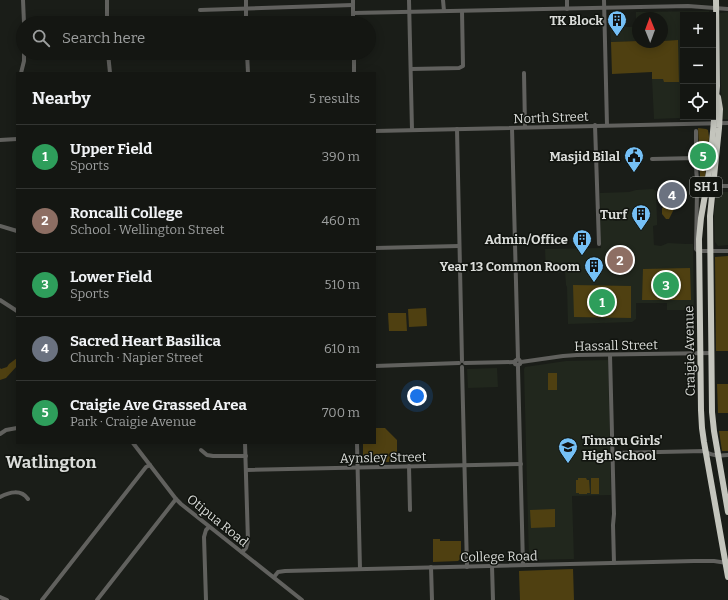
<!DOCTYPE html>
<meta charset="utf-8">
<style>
:root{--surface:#141612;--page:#1d1f1b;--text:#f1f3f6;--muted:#9d9f9f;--line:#333532;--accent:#75c0f6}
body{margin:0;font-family:Bitter,serif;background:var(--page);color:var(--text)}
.controls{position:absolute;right:12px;top:12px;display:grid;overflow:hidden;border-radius:0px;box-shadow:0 2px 10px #0003}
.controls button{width:36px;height:36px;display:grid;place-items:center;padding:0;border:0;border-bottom:1px solid var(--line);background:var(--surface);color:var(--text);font:20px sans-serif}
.compass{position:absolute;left:632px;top:12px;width:36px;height:36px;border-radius:50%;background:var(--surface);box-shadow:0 2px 10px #0003;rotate:359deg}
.you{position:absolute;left:417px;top:396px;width:14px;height:14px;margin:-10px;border:3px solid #fff;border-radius:50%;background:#1a73e8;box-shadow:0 0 0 6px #1a73e833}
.badge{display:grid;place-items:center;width:26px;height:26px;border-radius:50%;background:var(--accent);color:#fff;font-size:13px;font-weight:700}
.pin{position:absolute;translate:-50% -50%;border:2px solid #fff;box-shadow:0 1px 4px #0006}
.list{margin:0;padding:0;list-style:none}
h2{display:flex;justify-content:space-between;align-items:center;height:52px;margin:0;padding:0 16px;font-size:17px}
h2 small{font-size:13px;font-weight:400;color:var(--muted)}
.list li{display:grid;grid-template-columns:26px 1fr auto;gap:12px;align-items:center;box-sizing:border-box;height:64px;padding:0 16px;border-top:1px solid var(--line)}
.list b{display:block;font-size:15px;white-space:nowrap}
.list p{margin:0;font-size:13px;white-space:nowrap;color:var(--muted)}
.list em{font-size:13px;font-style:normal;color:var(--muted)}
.icon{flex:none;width:22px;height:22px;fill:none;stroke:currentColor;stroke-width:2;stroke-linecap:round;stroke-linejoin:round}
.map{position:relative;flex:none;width:728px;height:600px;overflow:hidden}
.search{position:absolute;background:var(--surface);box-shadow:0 2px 10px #0003;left:16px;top:16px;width:360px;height:44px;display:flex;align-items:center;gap:10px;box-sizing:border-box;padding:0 14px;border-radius:22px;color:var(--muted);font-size:15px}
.panel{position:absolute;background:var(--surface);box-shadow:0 2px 10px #0003;left:16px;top:72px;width:360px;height:372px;border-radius:0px}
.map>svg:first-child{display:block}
</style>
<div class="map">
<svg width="728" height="600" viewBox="0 0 728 600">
<rect width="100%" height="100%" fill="#1a1d18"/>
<g fill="#21271d">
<path d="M709 11 710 15H683V117H705L654 119 652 79H664V82H679L677 40 662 41V18H638V41L611 42 610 27H636V12Z"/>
<path d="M728 12V119H722L719 15 720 13Z"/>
<path d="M653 189 656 191 657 219V225L653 226 654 245 661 246 668 243 686 244H693L694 310H667V303H636V319L632 322 568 324 567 287 566 285 565 271 546 272 545 249 601 248 600 193 629 192 636 190Z"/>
<path d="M719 192H728V245L718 246 715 242 714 216 716 195Z"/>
<path d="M608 360 611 495 572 496 574 559 529 560 524 369 525 367 566 361Z"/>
<path d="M497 368 498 387 468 388 467 369Z"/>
</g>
<g fill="#4f4011">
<path d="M678 40 679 82H664L663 79H652V72L612 74 611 42 638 41V42H662V41Z"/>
<path d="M698 128 706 129 708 130 709 137 705 178 703 180 700 178V166Z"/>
<path d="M671 206 674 209 669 219H666L662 214V208L664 207Z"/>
<path d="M728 256V351H716L715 257Z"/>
<path d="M690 268 691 300H642L643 269Z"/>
<path d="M573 285 631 286V318L574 317Z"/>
<path d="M426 308 427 326 409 327 408 309Z"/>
<path d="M388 313H406L407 331H389Z"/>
<path d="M17 358V366L6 378 0 380V368L1 369 7 367 9 364Z"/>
<rect x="548" y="373" width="9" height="17"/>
<path d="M717 384H728V413H718Z"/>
<path d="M375 428H385L397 440V462H363V443H375Z"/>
<path d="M719 431H728V451H722Z"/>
<path d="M578 478H586L587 480H589L590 493H587V494H579V493H576V480H578Z"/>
<rect x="591" y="478" width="8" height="16"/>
<path d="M555 509V527L531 528 530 510Z"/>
<path d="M433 539H440V541H461V558L458 561 433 562Z"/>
<path d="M573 569 574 600H520L519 571Z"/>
</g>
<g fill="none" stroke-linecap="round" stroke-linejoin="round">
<g stroke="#61615e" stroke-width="4">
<path d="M23 0 24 23"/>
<path d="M107 0V23"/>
<path d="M246 0V23"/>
<path d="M353 0V23"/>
<path d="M409 0 412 130"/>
<path d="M443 0 444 11"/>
<path d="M567 0V9"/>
<path d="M604 0 607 125"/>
<path d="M200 10 353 5"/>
<path d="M353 13 688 6 728 9"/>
<path d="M108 53 110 73"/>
<path d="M247 53 248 73"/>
<path d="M354 53V73"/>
<path d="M108 54 133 53"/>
<path d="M411 69 459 68 463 66 462 11"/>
<path d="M21 73 24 61V53"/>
<path d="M524 73 525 127"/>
<path d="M595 125 599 244"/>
<path d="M512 128 518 359"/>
<path d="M457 129 462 361"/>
<path d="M375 131 728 123"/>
<path d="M696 131V158"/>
<path d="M0 140 17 139"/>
<path d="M652 159 696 158C697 164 695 175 698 181 701 188 721 186 728 186"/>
<path d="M699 183 695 187 697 191 696 249 698 251H728"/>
<path d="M0 226 17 231"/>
<path d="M375 248 459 246"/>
<path d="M0 300 17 311"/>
<path d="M610 355 614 514 613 525 614 563"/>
<path d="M521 362 563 356 577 355 712 353"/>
<path d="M465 363 515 362"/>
<path d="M518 365 515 364V361L518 359C520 360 521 362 520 364L518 365V368L523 565"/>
<path d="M375 366 459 363"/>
<path d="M462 367 467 567"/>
<path d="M0 434 6 430 17 428"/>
<path d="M133 443 176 499 181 504 302 600"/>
<path d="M357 443 360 569"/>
<path d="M201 450 207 455 213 456H246"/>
<path d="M613 453 705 451C711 456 720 456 728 455"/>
<path d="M409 466 410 510"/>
<path d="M246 470 521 464"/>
<path d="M0 497C9 492 21 489 28 499"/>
<path d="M242 552 246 548 248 541 245 443"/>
<path d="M492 566 493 600"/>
<path d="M431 567 432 600"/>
<path d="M274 577 278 572 285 571 694 561H714L727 563"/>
<path d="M0 597 7 600"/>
<path d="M42 600 146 467 150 465"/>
<path d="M97 600 176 499"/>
<path d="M206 600 204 537 206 530 209 527"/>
</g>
<g stroke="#c4c5bd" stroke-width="6">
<path d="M716 0 717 86 710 166 701 218 699 239 701 410 702 428 704 442 728 577"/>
<path d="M718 97 720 109 719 128 710 216 712 412 714 431 728 512"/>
</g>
</g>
<defs>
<symbol id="building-pin" viewBox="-11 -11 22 30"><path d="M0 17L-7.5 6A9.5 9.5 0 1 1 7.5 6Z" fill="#75c0f6" stroke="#11140f"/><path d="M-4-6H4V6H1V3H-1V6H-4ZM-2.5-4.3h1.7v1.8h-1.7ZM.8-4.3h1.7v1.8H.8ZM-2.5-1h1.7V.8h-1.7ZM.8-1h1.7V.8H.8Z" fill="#111"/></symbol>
<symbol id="civic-pin" viewBox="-11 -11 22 30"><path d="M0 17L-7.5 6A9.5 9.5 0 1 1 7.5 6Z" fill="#75c0f6" stroke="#11140f"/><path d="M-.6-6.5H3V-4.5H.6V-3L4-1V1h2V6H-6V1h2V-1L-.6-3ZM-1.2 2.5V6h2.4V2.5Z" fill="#111"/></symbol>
<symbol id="school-pin" viewBox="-11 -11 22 30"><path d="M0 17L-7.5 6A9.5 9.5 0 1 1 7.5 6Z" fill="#75c0f6" stroke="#11140f"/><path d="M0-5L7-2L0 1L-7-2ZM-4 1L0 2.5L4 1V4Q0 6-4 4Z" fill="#111"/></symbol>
</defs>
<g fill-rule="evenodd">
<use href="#building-pin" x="606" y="9" width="22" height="30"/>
<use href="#civic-pin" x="623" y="145" width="22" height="30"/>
<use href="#building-pin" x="630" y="203" width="22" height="30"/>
<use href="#building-pin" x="571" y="228" width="22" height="30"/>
<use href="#building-pin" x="583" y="255" width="22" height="30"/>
<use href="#school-pin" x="557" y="436" width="22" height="30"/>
</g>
<g text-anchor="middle" stroke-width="3" stroke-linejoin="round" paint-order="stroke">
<rect fill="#11140f" stroke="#9ea09c" stroke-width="1" x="690" y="177" width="32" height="20" rx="3"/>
<g font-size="12" font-weight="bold" fill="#dadcd9">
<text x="706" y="191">SH 1</text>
</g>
<g font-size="13" font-weight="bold" fill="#dadcd9" stroke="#11140f" text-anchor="end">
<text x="603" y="25">TK Block</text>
<text x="620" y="161">Masjid Bilal</text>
<text x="627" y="219">Turf</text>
<text x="568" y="244">Admin/Office</text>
<text x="580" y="271">Year 13 Common Room</text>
<text x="582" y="445" text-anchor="start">Timaru Girls'<tspan x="582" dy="15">High School</tspan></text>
</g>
<g font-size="13" fill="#dadcd9" stroke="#11140f">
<text transform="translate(551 117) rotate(-2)" y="5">North Street</text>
<text transform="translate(616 345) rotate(-1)" y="5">Hassall Street</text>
<text transform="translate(689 351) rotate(-91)" y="5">Craigie Avenue</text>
<text transform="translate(383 457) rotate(-1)" y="5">Aynsley Street</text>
<text transform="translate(218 520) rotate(39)" y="5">Otipua Road</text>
<text transform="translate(499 556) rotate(-1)" y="5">College Road</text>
</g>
<g font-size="17" font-weight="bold" fill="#dadcd9" stroke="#11140f">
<text x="51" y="468">Watlington</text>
</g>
</g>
</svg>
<div class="controls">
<button>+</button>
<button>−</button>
<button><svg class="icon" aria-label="locate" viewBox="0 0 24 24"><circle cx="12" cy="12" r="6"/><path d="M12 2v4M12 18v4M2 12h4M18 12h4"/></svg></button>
</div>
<svg class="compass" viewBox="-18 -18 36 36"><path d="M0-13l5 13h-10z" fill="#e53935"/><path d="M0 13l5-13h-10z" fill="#9d9f9f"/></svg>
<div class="you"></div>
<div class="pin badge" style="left:602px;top:302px;background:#2e9e5b">1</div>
<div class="pin badge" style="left:620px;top:260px;background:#8d6e63">2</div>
<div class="pin badge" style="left:666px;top:285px;background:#2e9e5b">3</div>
<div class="pin badge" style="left:672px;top:195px;background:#6b7280">4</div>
<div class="pin badge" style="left:703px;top:156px;background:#2e9e5b">5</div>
<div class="search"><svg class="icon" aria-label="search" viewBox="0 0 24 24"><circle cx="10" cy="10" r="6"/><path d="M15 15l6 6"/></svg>Search here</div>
<section class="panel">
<h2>Nearby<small>5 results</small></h2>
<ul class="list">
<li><span class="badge" style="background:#2e9e5b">1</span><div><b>Upper Field</b><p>Sports</p></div><em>390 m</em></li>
<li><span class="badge" style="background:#8d6e63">2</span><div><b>Roncalli College</b><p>School · Wellington Street</p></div><em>460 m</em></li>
<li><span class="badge" style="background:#2e9e5b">3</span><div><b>Lower Field</b><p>Sports</p></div><em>510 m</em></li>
<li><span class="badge" style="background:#6b7280">4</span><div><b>Sacred Heart Basilica</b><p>Church · Napier Street</p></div><em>610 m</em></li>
<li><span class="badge" style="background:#2e9e5b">5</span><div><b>Craigie Ave Grassed Area</b><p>Park · Craigie Avenue</p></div><em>700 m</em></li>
</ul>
</section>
</div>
